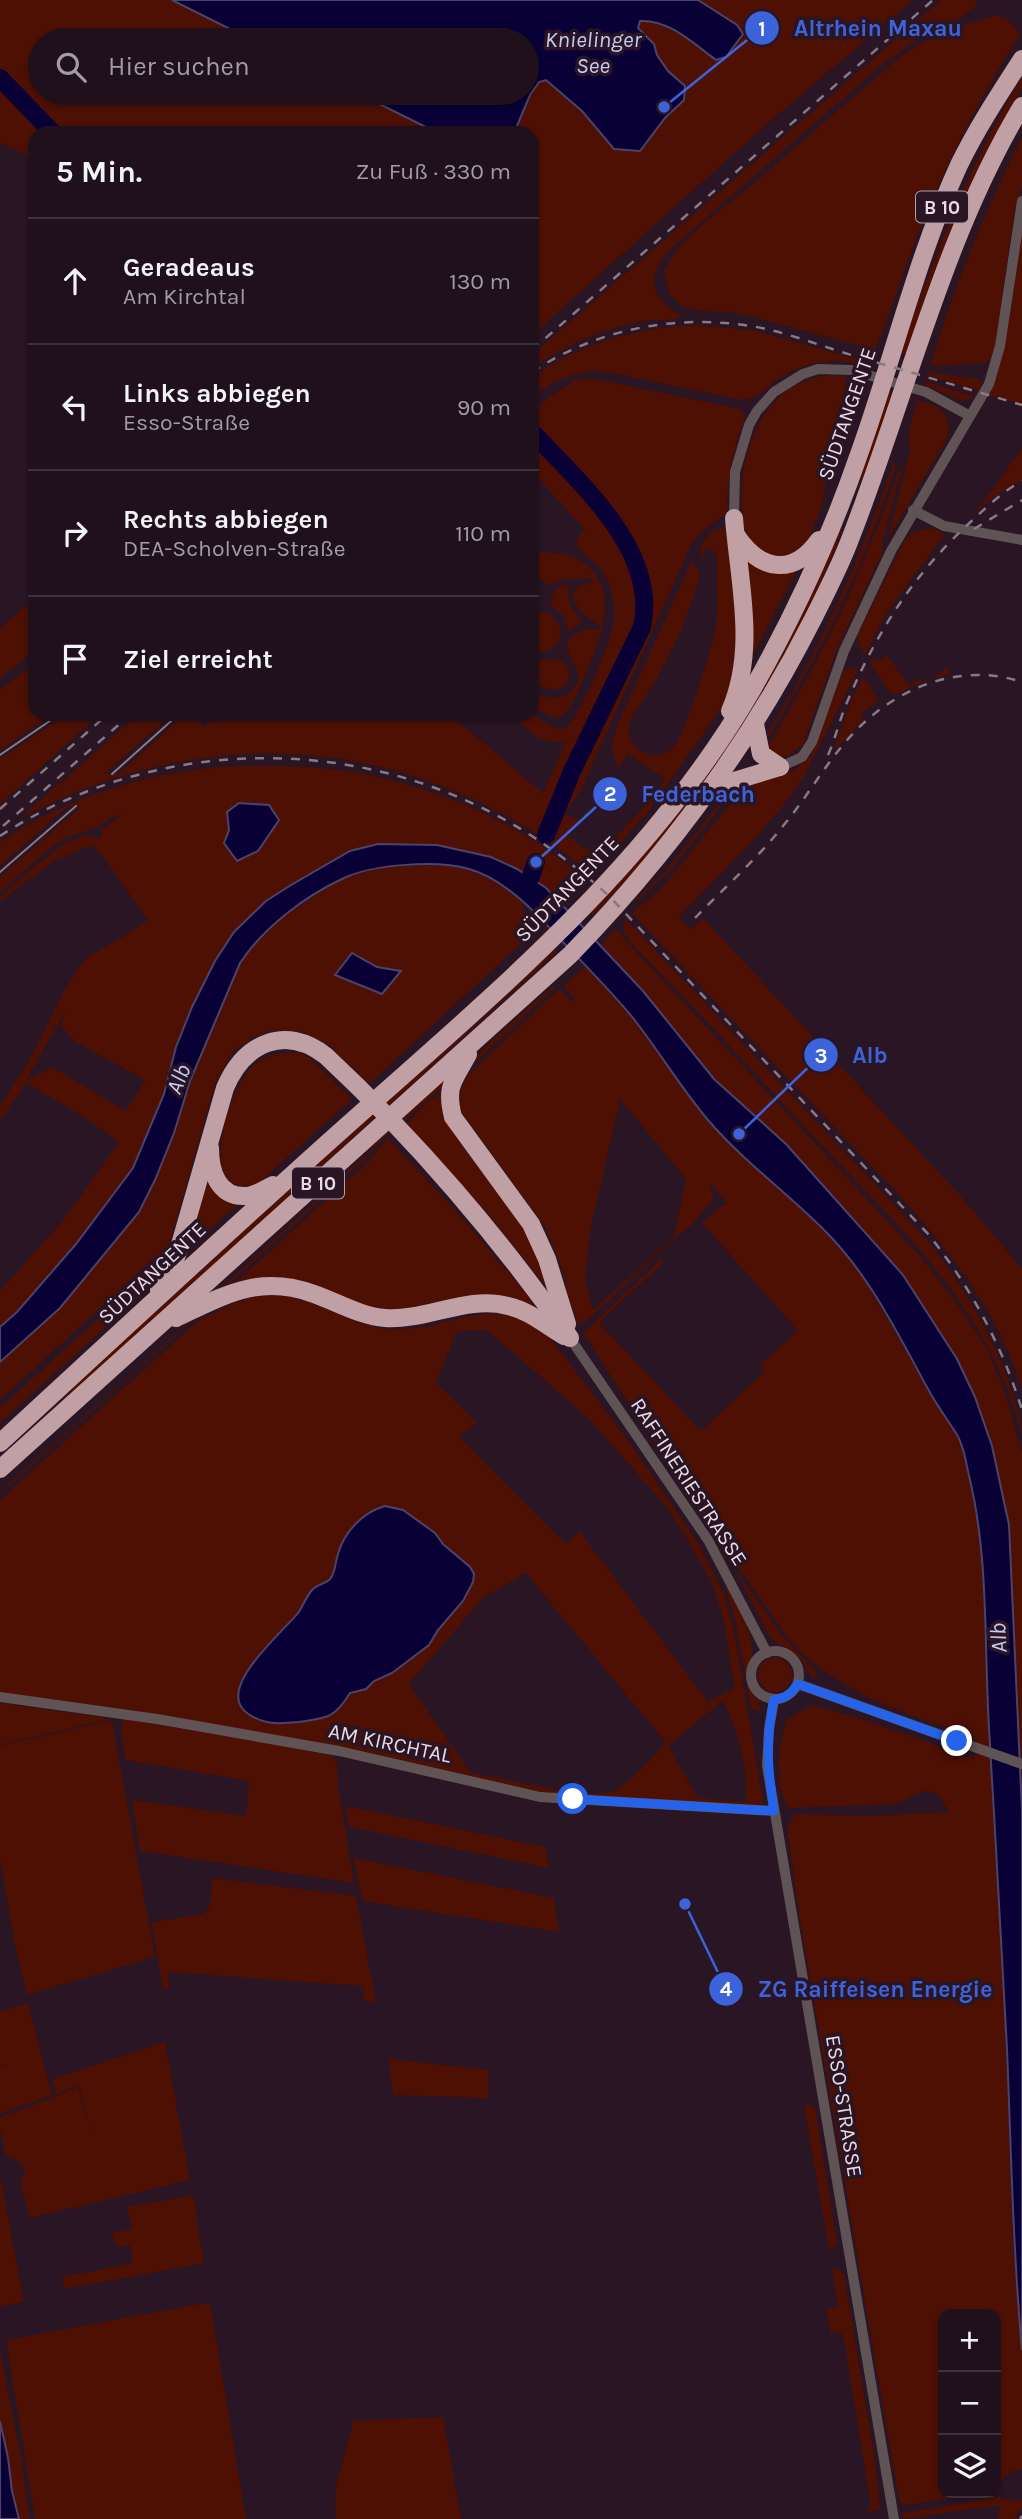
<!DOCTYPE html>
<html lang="de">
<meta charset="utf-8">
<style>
:root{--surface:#1f101b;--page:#2c1e28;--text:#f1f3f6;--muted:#a19da3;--line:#3c303a}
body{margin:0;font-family:Karla,sans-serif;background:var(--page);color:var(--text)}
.controls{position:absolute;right:21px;bottom:21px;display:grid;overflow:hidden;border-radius:14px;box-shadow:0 2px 5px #0004}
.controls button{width:63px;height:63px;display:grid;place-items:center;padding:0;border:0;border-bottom:2px solid var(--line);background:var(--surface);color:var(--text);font:35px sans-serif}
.stop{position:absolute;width:21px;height:21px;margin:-16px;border:5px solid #2563eb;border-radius:50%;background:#fff}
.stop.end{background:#2563eb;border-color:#fff;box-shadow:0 2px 7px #0008}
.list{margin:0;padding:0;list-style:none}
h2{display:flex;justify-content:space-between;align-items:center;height:91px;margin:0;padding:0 28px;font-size:30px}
h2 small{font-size:23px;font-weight:400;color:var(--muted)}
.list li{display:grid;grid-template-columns:46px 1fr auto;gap:21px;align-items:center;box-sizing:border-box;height:126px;padding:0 28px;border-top:2px solid var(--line)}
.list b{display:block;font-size:26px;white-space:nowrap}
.list p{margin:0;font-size:23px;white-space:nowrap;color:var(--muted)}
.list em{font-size:23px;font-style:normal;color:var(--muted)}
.icon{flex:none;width:38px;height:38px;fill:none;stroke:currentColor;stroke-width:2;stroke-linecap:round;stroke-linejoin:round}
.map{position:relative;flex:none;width:1022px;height:2519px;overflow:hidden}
.search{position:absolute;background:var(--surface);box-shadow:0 2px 5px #0004;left:28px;top:28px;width:511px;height:77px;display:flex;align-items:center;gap:18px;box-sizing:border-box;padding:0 24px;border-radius:38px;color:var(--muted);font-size:26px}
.panel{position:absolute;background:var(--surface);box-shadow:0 2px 5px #0004;left:28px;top:126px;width:511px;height:595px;border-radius:21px}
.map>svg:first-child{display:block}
</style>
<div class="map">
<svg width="1022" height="2519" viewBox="0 0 1022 2519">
<rect width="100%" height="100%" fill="#291524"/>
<g fill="#4d1003" fill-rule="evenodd">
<path d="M0 0H913L775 117 532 335V133H35V159L0 143ZM40 40H527V93H40Z"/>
<path d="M941 0H977V5L962 17 916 40 879 67 666 253C644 284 654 299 684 317 669 321 654 319 639 322 601 329 565 347 532 367V355Z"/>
<path d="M997 15 1008 19 1020 34C980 97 945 165 918 234 903 273 891 312 875 350L754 317 732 312 702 311 683 307 669 294 664 270 678 248 704 223 754 183 901 56 940 32Z"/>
<path d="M1022 77V87C973 175 939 260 906 355L902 354C909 324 921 295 932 267 956 201 986 137 1022 77Z"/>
<path d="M1022 137V186L1015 209 993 357 985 363 930 366C954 287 985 211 1022 137Z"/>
<path d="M1022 221V404L989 395C1012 341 1014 278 1022 221Z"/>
<path d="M698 325 757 331 873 364 871 369C843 355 805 361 779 378 763 390 764 396 742 400L603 371C575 370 555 381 532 396V376C588 340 633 329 698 325Z"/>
<path d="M928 372 978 379 981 381 980 391 927 375Z"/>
<path d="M831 375 847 377 843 398 839 443 827 475 822 506 805 548 782 559C774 557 763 555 757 550 743 536 742 520 742 501 740 444 768 380 831 375Z"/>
<path d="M585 379 600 380 735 408 742 410 745 419C731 452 728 477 727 513L702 531 691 545 580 792 565 812 568 816 580 819 568 836 585 849 597 848 603 850 645 806 665 779 628 754 618 768 611 746 617 726 692 560 700 574C690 614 673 650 653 685 644 700 633 711 628 728 630 739 634 749 645 753 655 758 667 754 674 746 685 733 714 644 716 624 719 602 716 577 717 555L713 549H704L703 562 700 547 710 533 721 528 729 533 739 624 730 695 652 807 593 875C422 735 212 715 18 820L139 714H173L105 773 119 774 185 714H205L199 720 205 727 218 714H449L451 719 457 717 459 722 543 793 566 741C542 746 527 730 511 714H531L555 729 567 728C583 710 611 643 614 619 615 607 613 593 608 582 600 563 587 560 577 545V538L585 530 532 471V409L575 380Z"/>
<path d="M853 379 865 382 856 408 844 433 843 428 849 389Z"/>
<path d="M925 381 976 397 962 401 924 385Z"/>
<path d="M889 392 893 393 868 467 860 482 861 472Z"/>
<path d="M918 401C940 403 955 418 946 440L888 539 911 446 908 444 911 420Z"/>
<path d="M1022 448V480L1003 490 969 518 994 488Z"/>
<path d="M904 458 882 545V553L837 649 803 744 788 756 782 757 776 756 767 748 806 681 844 607 876 531Z"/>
<path d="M894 462 896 467C880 512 864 558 843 601 820 650 793 696 766 742L769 730C823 646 861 555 894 462Z"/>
<path d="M932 528 945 534 887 612 865 656 858 643V634L904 541 913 532Z"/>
<path d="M843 530 810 609 748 721 681 816 638 868 593 916 589 912 621 879 827 557 840 531Z"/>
<path d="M532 551C549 553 569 552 584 563 622 591 599 643 584 677 577 692 572 714 554 718L532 706V691C551 702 571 701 579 678 576 665 565 653 568 640 578 630 585 627 598 630L600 626 582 613 573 599 574 592 580 585 591 584 592 579H563L550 585 532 574Z"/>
<path d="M740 551 798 567 748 665Z"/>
<path d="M564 585H570C564 601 572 610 583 621L569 631 562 614 550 605 554 591Z"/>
<path d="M35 598V651L0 678V628Z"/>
<path d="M540 612C559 614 567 632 555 647L544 652 532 650V615Z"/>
<path d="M886 654 910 686 917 680 931 679 947 667 949 674 924 681 895 695 888 690 870 663 874 657 881 661Z"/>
<path d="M532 659C541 661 553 657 561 661 579 671 567 705 532 681Z"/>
<path d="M35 663V714H52L0 750V690Z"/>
<path d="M848 668 858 670 803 778 783 806 758 835 679 917 690 929 703 918 967 1203 1022 1269V1390C989 1278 899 1196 821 1113 758 1047 695 980 632 913L661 889 743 788 793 771 811 755 843 672Z"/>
<path d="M864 676 878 700 860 715 864 719 833 752 853 696Z"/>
<path d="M67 714H100L0 804V759Z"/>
<path d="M233 766C265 766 297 765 329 769 401 777 476 803 536 842 554 854 571 868 588 881L563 904 533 878 491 857 437 845 408 844H378L350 851 266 901 234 932 176 1047 164 1094 133 1168 76 1244 17 1312 0 1327V1291L65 1218 119 1142 78 1113 26 1083 0 1121V1106L30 1059 64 991 79 967 88 957 123 937 148 920 101 854 91 845 55 861 0 901V897L35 866 63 845 83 836 102 838 101 831 104 828 123 814 114 816 97 827 65 838 50 848 0 892V877L81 807 68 806 0 866V842C70 795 149 772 233 766ZM239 803 269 805 279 820 258 851 224 843ZM65 1011 61 1026 74 1041 145 1080 126 1111 52 1067 26 1081Z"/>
<path d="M736 787 671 870 629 908 635 900 664 873 726 795Z"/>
<path d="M436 865 468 869 498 883 520 900 525 912 540 926 369 1084 328 1044 299 1031H270L253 1037 234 1051 216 1080 169 1245 0 1400V1362L60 1308 109 1250 139 1212 147 1199 224 996 248 950 283 917 337 881 375 867Z"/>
<path d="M624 917 929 1242C965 1289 995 1338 1013 1395 1017 1409 1022 1423 1022 1437 991 1308 903 1232 816 1139 755 1073 693 1006 630 942L623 931Z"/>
<path d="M615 929 920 1256 957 1304 987 1349 1006 1395 1022 1453V1811L1009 1525 992 1446 984 1420 957 1359 903 1275 866 1232 786 1144 714 1079 643 991 601 945Z"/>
<path d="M552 948 556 952 76 1391 57 1406 73 1387Z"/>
<path d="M586 966 632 1017 708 1120 832 1238 862 1276 949 1424 955 1430 969 1473 981 1540 988 1719 1002 1936 1013 2248 1022 2350V2470C1008 2468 1004 2480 996 2488V2314H943V2493H978L908 2505H903L899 2499 799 1914 788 1834V1824L796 1814 870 1816 949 1812C931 1775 919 1796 894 1804L789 1808C774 1791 778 1740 787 1719L813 1705 862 1719 975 1759V1737C903 1713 839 1695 787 1637L689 1495 583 1333 661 1259 664 1262 599 1323 701 1431 765 1371 760 1365 798 1331 702 1223 721 1206 727 1204 712 1185 710 1187 714 1198 692 1225 678 1235 589 1319 579 1324 570 1303 562 1268 545 1227 461 1111C458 1097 460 1086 469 1074L559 989 573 1002 575 1000 564 985ZM620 1099 686 1179 674 1237 593 1310 585 1281 590 1232Z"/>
<path d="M553 986 555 988 473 1064 461 1078C472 1053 530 1007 553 986Z"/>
<path d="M297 1052 310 1058 352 1099 260 1182C252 1187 243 1188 234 1184 202 1169 234 1078 256 1063 268 1054 283 1053 297 1052Z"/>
<path d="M444 1078 445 1085 386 1135 365 1159 221 1292 215 1294 367 1154 384 1133Z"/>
<path d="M444 1091 531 1233 550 1291 488 1214 406 1125 427 1102Z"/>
<path d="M388 1138 463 1219 526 1293 537 1310 529 1308 403 1314 233 1285 367 1163Z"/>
<path d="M206 1175 240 1202 184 1253Z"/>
<path d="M167 1256V1263L152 1285 0 1423V1408Z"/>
<path d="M260 1295C271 1295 282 1295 292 1297 325 1305 354 1326 389 1329 453 1333 490 1287 551 1339L630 1443 698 1543 724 1594 735 1637 763 1801 758 1806 538 1792 366 1752 264 1733 131 1710 0 1693V1500L199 1320 236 1302ZM487 1330 590 1420 670 1511 711 1580 723 1617 735 1688 708 1702 580 1532 565 1544 459 1436 477 1423 436 1383 457 1331ZM403 1510 435 1533 443 1544 470 1566 469 1592 438 1630 429 1645 392 1673 374 1681 366 1689 350 1693C333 1722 322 1718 291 1722L240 1683 250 1667 298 1612 313 1588 329 1580 334 1573 337 1556ZM526 1573 666 1743C654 1755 628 1784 614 1791 590 1801 499 1778 470 1772L409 1684 484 1597ZM722 1701C738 1723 749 1775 746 1802L698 1798 668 1746Z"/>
<path d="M198 1314 191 1322 0 1494 5 1487Z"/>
<path d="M734 1567 782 1636 816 1671 815 1679C806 1673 804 1662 797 1655 787 1646 776 1645 768 1634Z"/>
<path d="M724 1581C735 1600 750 1625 752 1647 754 1659 745 1668 747 1680 749 1691 758 1699 761 1710L758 1711 751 1708 736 1624Z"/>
<circle cx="775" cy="1675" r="17"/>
<path d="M0 1703 107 1718 106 1720 0 1745Z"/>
<path d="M124 1719 331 1754 337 1763 338 1786 354 1883 140 1851 132 1800 246 1816 249 1781 125 1760 121 1724Z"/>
<path d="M112 1720 155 1957 27 1995 15 1945 0 1859V1746Z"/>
<path d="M346 1806 545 1847 549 1868 349 1827Z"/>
<path d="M353 1858 554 1898 559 1932 363 1901Z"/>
<path d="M212 1878 356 1896 376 2002 364 2001 363 1986 168 1972V1989H163L152 1922 204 1914 210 1906Z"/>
<path d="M28 2003 52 2095 0 2114V2067L6 2064 0 2065V2012Z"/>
<path d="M165 2042 190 2180 30 2218 20 2181 25 2175 22 2163 6 2156 0 2129V2118L78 2087 92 2135 79 2085 56 2094 52 2079Z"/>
<path d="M389 2059 489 2070 488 2098 393 2095Z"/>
<path d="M808 2105 815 2107 837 2243 834 2247 829 2248 804 2106Z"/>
<path d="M0 2175 24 2302 0 2306Z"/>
<path d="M193 2195 198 2222 194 2223H197L204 2263 65 2289 62 2277 133 2263 130 2245 116 2247 112 2233 132 2229 127 2207Z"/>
<path d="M832 2266 844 2275 875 2460 880 2510 866 2512 871 2506 844 2338 841 2332 830 2333 827 2309 838 2307Z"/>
<path d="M210 2302 246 2519H35L6 2340Z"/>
<path d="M0 2350 21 2458 30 2519H19L12 2491 8 2458 0 2421Z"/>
<path d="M443 2417 461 2519H336L335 2491 353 2421Z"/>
<path d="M998 2497 1005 2500H1022V2506L1014 2519H998L1000 2505 903 2519 902 2513Z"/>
</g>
<g fill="#090036" stroke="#4c426a" stroke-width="2">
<path d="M172 0H698L737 25 743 34 726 57 716 60C694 44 669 19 640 21L638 28 654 44 657 55 668 71 685 86 684 100 665 118 640 151 614 149 582 111 546 80 539 82 530 95 514 133H438L357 93H527V40H252Z"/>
<path d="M239 803 269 805 279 820 258 851 237 861 224 843 229 830 227 812Z"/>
<path d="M378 844 437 845 491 857 517 869 546 888 643 991 714 1079 786 1144 903 1275 957 1359 975 1397 992 1446 1009 1525 1022 1811V2350C1013 2250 1011 2149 1007 2049 1002 1942 995 1835 989 1728 984 1645 989 1556 969 1476 966 1462 963 1442 954 1430 945 1416 936 1404 928 1389 899 1336 871 1278 828 1234 790 1195 744 1162 708 1120 681 1088 659 1051 633 1018 611 991 585 965 560 939 536 913 505 879 469 869 437 860 374 864 344 878 305 896 264 927 240 963L190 1081 174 1133 155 1180 139 1212 60 1308 0 1362V1327L17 1312 76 1244 133 1168 164 1094 176 1047 192 1007 215 961 234 932 266 901 291 885 350 851Z"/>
<path d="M352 953 377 967 401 971 382 994 335 975Z"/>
<path d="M385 1506 403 1510 435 1533 443 1544 470 1567 474 1574 473 1582 463 1601 438 1630 429 1645 392 1673 374 1681 366 1689 350 1693C334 1719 327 1718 298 1722 279 1724 263 1725 247 1713 214 1689 283 1632 298 1613 303 1606 306 1597 312 1590 316 1585 325 1584 330 1579 336 1572 335 1562 338 1554 344 1532 363 1512 385 1506Z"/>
<path d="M0 2421 8 2458 12 2491 19 2519H0Z"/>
</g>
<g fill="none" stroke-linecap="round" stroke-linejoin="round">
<g stroke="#090036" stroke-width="18">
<path d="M0 78 53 133"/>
<path d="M532 432C579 482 659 551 642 627L572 771 546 835"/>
<path d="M527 887 536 862"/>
</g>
<g stroke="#605356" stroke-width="10">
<path d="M913 510 944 526 1022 540"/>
<path d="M734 518 735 472 749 425 757 411 774 392 803 374 818 369 851 370 926 392 970 416"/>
<path d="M780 767 802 757 812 742 844 651 891 551 989 384 1000 346 1022 201"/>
<path d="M570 1338 708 1540 767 1653"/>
<circle cx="775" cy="1675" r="24"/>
<path d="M798 1684 1022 1764"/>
<path d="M0 1697 157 1719 339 1751 540 1797 774 1811"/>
<path d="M774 1700 769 1729 767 1766 894 2519"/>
</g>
<g stroke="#c09fa5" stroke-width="18">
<path d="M736 535C760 571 793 577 819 540"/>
<path d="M730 711C757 649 739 583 734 518"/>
<path d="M755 724 761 754 780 767"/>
<path d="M709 795 737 780 780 767"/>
<path d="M468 1054C454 1081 445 1085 453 1117L531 1224 547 1259 567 1324"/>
<path d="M210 1148C210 1171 218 1198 247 1196 256 1195 265 1189 273 1185"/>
<path d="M159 1290 170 1273 177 1255 225 1088C244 1043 285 1024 326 1056 415 1139 501 1239 570 1338"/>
<path d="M176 1318C225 1295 259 1274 314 1294 337 1302 360 1316 385 1318 426 1321 467 1295 508 1306 530 1311 545 1325 564 1336"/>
<path d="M0 1443C117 1335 233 1227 352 1121 500 989 651 864 752 690 794 616 830 538 858 457 893 360 916 259 959 165 977 128 1000 93 1022 59"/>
<path d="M0 1469 570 955C668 854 750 744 813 619 826 593 839 568 849 542 905 400 943 237 1022 106"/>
</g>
<g stroke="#8a7985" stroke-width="2">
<path d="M0 755 60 714"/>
<path d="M112 774 179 714"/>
<path d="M0 872 76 806"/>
</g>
<g stroke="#8a7985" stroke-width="2.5" stroke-dasharray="9 9" stroke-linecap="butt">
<path d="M532 350 933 0"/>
<path d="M532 372C597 329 674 314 751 326 787 332 823 347 858 357 913 373 968 389 1022 405"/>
<path d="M974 529 1022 500"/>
<path d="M828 755C836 737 840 718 848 700 879 627 917 570 976 517 990 504 1005 490 1022 481"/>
<path d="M0 809 108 714"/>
<path d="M3 826 131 714"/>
<path d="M0 836C141 744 326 733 478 806 527 829 569 860 609 896L929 1235C971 1288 1002 1345 1022 1410"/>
<path d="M695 918C724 888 757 859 783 826 805 800 821 771 843 745 886 692 955 660 1022 682"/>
<path d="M1020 2519 1022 2516"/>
</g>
</g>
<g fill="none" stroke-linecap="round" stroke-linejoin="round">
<path stroke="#2563eb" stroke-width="9" d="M573 1799 774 1811C768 1773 765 1738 774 1700 786 1698 791 1694 798 1684L957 1741"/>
</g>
<g text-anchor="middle" stroke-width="7" stroke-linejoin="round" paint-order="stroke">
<g fill="#291524" stroke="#afa0ab" stroke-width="2">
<rect x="916" y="191.5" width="52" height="31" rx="5"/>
<rect x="292" y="1167.5" width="52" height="31" rx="5"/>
</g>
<g font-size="19" font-weight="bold" fill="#e9dbe5">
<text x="942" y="214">B 10</text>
<text x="318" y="1190">B 10</text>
</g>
<g font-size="21" fill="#e9dbe5" stroke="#291524">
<text transform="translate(847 414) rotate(-71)" y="7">SÜDTANGENTE</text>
<text transform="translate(567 889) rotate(-46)" y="7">SÜDTANGENTE</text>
<text transform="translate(152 1273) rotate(-43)" y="7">SÜDTANGENTE</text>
<text transform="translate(689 1482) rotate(57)" y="7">RAFFINERIESTRASSE</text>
<text transform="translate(390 1743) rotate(12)" y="7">AM KIRCHTAL</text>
<text transform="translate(844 2106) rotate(81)" y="7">ESSO-STRASSE</text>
</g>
<g font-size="23" font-style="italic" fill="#c3caf6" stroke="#291524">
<text x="593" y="47">Knielinger<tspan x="593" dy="26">See</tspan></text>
<text transform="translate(178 1079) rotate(-68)" y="8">Alb</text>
<text transform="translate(998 1638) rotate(-93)" y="8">Alb</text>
</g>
</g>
<path fill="none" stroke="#3c63da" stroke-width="2.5" d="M664 107L762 28M536 862L610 794M739 1134L821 1055M685 1904L726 1989"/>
<g fill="#3c63da" stroke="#291524" stroke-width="2.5">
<circle cx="664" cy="107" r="7"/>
<circle cx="536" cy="862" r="7"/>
<circle cx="739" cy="1134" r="7"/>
<circle cx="685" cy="1904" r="7"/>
<circle cx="762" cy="28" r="18"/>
<circle cx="610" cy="794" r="18"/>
<circle cx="821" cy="1055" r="18"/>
<circle cx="726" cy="1989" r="18"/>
</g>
<g font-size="21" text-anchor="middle" font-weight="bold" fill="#fff">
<text x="762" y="36">1</text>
<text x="610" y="801">2</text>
<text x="821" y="1063">3</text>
<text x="726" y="1996">4</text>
</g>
<g font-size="23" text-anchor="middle" font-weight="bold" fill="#3c63da" stroke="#291524" stroke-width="7" stroke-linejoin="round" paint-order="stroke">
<text x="878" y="36">Altrhein Maxau</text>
<text x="698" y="802">Federbach</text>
<text x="870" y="1063">Alb</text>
<text x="875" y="1997">ZG Raiffeisen Energie</text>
</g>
</svg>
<div class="controls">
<button>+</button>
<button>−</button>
<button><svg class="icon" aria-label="layers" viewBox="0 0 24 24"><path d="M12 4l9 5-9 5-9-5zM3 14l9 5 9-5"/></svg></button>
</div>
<div class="stop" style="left:573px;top:1799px"></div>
<div class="stop end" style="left:957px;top:1741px"></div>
<div class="search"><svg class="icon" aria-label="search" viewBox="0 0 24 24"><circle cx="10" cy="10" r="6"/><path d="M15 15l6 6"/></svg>Hier suchen</div>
<section class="panel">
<h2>5 Min.<small>Zu Fuß · 330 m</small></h2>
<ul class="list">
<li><svg class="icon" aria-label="ahead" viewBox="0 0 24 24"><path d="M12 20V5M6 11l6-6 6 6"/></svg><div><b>Geradeaus</b><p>Am Kirchtal</p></div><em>130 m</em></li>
<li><svg class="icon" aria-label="left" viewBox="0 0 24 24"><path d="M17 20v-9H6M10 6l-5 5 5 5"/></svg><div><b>Links abbiegen</b><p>Esso-Straße</p></div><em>90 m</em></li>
<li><svg class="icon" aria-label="right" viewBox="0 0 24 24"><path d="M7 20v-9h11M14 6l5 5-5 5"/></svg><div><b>Rechts abbiegen</b><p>DEA-Scholven-Straße</p></div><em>110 m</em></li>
<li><svg class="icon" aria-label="arrive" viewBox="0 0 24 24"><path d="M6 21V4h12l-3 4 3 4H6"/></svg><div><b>Ziel erreicht</b></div></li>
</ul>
</section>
</div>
